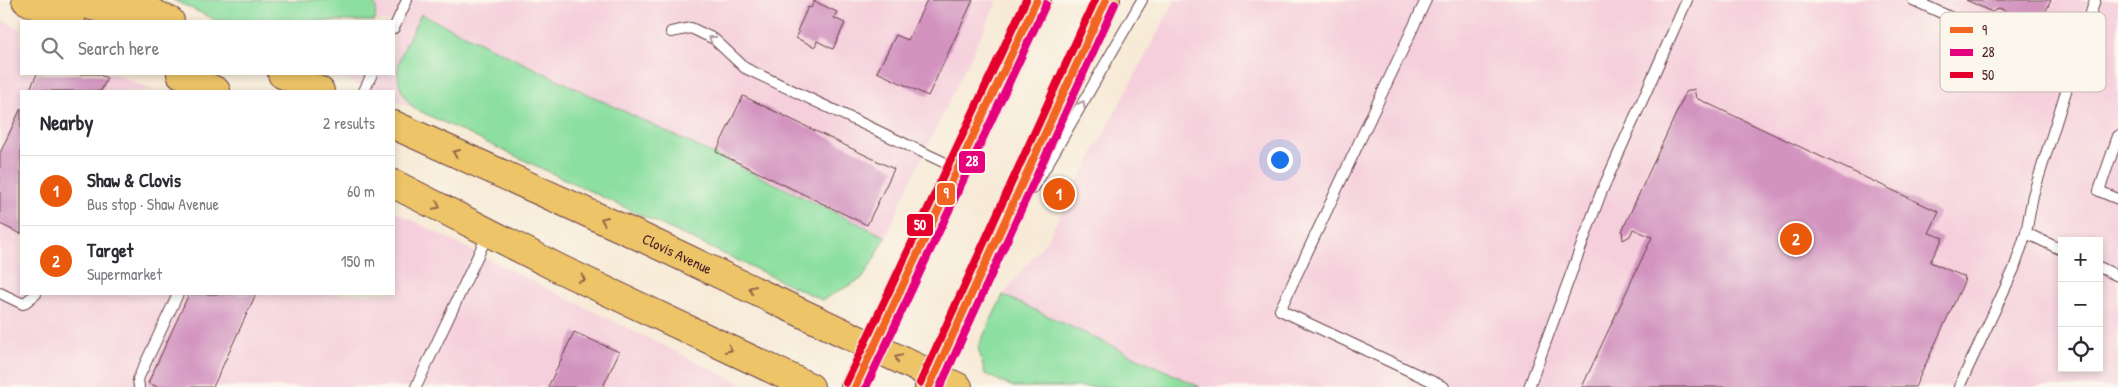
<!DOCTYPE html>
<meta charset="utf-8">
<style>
:root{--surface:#fff;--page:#f7f7f7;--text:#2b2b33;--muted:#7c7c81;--line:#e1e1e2;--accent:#ea580c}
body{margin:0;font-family:"Patrick Hand",sans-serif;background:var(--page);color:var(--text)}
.controls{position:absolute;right:15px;bottom:15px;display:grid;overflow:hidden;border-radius:0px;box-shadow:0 2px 8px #0003}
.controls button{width:45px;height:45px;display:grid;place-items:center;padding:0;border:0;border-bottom:1px solid var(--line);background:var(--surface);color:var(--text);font:25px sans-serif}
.you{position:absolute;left:1279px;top:159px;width:18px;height:18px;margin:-12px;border:4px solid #fff;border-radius:50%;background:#1a73e8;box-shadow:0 0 0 8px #1a73e833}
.badge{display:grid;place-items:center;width:32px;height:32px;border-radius:50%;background:var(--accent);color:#fff;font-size:16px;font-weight:700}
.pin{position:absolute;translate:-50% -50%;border:2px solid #fff;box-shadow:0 1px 5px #0006}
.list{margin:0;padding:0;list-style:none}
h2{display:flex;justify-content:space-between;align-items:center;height:65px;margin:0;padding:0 20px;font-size:21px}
h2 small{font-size:16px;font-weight:400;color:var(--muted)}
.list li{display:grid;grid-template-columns:32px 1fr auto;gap:15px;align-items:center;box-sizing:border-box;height:70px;padding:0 20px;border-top:1px solid var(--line)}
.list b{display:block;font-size:19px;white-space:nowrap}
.list p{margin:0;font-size:16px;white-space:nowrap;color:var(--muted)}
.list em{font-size:16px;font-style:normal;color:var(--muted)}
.icon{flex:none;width:28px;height:28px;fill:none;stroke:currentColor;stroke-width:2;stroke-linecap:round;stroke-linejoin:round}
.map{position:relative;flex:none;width:2118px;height:387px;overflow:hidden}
.search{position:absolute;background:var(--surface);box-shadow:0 2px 8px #0003;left:20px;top:20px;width:375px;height:55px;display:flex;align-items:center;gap:12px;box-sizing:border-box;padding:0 18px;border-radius:0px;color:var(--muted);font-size:19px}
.panel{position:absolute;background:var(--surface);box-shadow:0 2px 8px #0003;left:20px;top:90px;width:375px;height:205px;border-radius:0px}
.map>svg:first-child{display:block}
</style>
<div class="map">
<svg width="2118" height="387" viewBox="0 0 2118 387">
<rect width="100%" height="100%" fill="#fbf7ec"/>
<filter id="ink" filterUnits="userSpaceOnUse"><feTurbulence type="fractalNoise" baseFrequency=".02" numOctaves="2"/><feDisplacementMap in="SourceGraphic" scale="10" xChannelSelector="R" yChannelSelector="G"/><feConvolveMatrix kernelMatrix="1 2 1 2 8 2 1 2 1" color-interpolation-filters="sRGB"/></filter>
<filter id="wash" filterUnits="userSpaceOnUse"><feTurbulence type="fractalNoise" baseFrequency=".0096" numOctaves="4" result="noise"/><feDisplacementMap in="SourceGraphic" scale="20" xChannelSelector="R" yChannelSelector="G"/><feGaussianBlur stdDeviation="1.12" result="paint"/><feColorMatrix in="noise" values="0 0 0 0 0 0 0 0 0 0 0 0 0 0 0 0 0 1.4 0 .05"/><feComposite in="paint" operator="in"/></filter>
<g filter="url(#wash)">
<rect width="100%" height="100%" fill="#f7ead6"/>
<g fill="#f5cfdc" fill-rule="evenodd">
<path d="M371 0H998L910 182 886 237 421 15 398 64 397 78 403 97 415 109 394 100V91H373L331 74H394V21H375L376 7Z"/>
<path d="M1175 0H2118V387H1200L1003 295 1048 238ZM2062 241H2099V368H2062Z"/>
<path d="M0 19 21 29V74H116L153 91H21V294H394V211L564 297 748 387H0Z"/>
</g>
<g fill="#8cdfa0" stroke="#6b7f66">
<path d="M173 0H371L376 7 375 21H218Z"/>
<path d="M421 14 886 237 863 278 822 300 415 109C382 76 404 50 421 14Z"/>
<path d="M1003 295 1200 387H1013L985 374 978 347Z"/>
</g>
<g id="blocks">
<g fill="#d293bf">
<path d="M927 0H973L928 96 877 72 896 35 908 40Z"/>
<path d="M1966 0H2051L2039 26 1999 8 1992 12Z"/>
<path d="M814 1 837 12 834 18 845 23 833 49 817 41 815 47 796 38 799 32 797 31 808 7 811 8Z"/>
<path d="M37 74H98L107 78 101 91H29Z"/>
<path d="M1694 89 1696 98 1939 212 1929 233 1943 238 1930 262 1965 277 1964 282 1915 387H1582L1652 237 1633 229 1630 236 1623 240 1622 231 1686 92Z"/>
<path d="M743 96 894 169 867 225 716 152Z"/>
<path d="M21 108V234L0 224V153Z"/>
<path d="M189 294H256L213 387H158L148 383Z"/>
<path d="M574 332 619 352 603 387H548Z"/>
</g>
</g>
</g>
<g filter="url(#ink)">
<use href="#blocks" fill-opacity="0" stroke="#643d45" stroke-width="1"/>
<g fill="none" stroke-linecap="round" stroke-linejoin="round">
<defs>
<g id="lane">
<path d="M1426 0 1280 310 1444 387"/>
<path d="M1913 0 1948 16 2070 82"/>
<path d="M394 28 407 0"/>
<path d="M671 32 691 28 714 39 745 68 956 168"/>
<path d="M364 91 372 74"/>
<path d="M2118 136 2099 191 2118 199"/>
<path d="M1033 189 1142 0"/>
<path d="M2026 233 2062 250"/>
<path d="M2099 267 2118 276"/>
<path d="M0 293 23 304 36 294"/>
<path d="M139 387 138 379 178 294"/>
<path d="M416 387 488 234"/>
<path d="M1529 387 1601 193 1687 0"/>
<path d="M1959 387 2014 269 2026 233 2033 195 2095 0"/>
</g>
<g id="primary">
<path d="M26 0 71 21"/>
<path d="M70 0 146 21"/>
<path d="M131 3 170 21"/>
<path d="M181 74 216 91"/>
<path d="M282 74 320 91"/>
<path id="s1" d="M394 125 639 236 958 387"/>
<path d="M394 184 560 269 810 387"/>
<path d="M855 387 1037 0"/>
<path d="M929 387 1106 0"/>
</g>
</defs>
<use href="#lane" stroke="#643d45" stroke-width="12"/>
<use href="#primary" stroke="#643d45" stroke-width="30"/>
<use href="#lane" stroke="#fff" stroke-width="10"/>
<use href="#primary" stroke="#eec469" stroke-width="28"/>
<defs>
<g id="bus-1">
<path d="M855 387 1037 0"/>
<path d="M929 387 1106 0"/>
</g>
<g id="bus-2">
<path d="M866 387 1046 4"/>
<path d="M940 387 1115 4"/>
</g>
<g id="bus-3">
<path d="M846 383 1026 0"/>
<path d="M920 383 1095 0"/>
</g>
</defs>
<use href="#bus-1" stroke="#fbf7ec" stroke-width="11"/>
<use href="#bus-2" stroke="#fbf7ec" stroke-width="11"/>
<use href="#bus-3" stroke="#fbf7ec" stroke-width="11"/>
<use href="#bus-1" stroke="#f26522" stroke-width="8"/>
<use href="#bus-2" stroke="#e5007d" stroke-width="8"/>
<use href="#bus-3" stroke="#e4002b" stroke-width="8"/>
</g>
<defs><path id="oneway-chevron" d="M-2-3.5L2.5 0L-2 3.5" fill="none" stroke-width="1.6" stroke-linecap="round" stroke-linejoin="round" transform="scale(1.25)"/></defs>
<g stroke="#ae9aa0">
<use href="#oneway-chevron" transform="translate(712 39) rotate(-147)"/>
<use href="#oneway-chevron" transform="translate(1082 104) rotate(-60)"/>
</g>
<g stroke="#946947">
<use href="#oneway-chevron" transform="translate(456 153) rotate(-156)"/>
<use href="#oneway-chevron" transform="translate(437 206) rotate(27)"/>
<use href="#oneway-chevron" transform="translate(604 220) rotate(-156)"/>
<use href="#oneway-chevron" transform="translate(582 279) rotate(25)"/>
<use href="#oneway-chevron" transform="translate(752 289) rotate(-155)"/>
<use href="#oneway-chevron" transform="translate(729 349) rotate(25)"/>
<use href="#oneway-chevron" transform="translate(898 358) rotate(-154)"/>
</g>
</g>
<g text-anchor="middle" stroke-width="4" stroke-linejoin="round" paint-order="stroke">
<g font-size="15" fill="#4a1f2b" stroke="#fbf7ec">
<text dy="5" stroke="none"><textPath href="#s1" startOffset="311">Clovis Avenue</textPath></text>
</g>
</g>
<rect x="1940" y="12" width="166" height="80" rx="8" fill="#fbf7ec" stroke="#c6b6b2" stroke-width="1"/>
<rect x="1950" y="27" width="23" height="6" fill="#f26522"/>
<rect x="1950" y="49" width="23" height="7" fill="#e5007d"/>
<rect x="1950" y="72" width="23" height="6" fill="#e4002b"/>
<g font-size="14" fill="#4a1f2b">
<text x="1982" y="35">9</text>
<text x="1982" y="57">28</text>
<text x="1982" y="80">50</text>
</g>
<g stroke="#fbf7ec" stroke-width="2">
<rect x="958" y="150" width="28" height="24" rx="5" fill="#e5007d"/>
<rect x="936" y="182" width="20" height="24" rx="5" fill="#f26522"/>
<rect x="906" y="213" width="28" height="24" rx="5" fill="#e4002b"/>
</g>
<g font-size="14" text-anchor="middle" font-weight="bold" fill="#fff">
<text x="972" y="166">28</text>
<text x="946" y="198">9</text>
<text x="920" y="230">50</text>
</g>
</svg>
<div class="controls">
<button>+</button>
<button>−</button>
<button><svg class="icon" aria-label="locate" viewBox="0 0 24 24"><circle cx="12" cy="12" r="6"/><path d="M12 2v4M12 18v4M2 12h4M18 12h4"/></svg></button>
</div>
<div class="you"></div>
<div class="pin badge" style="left:1059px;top:194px">1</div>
<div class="pin badge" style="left:1796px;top:239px">2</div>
<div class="search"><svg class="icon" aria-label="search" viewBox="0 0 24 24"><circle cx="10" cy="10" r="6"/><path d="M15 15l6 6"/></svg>Search here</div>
<section class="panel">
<h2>Nearby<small>2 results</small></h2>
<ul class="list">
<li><span class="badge">1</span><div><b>Shaw &amp; Clovis</b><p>Bus stop · Shaw Avenue</p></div><em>60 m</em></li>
<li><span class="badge">2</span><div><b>Target</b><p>Supermarket</p></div><em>150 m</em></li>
</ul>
</section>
</div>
